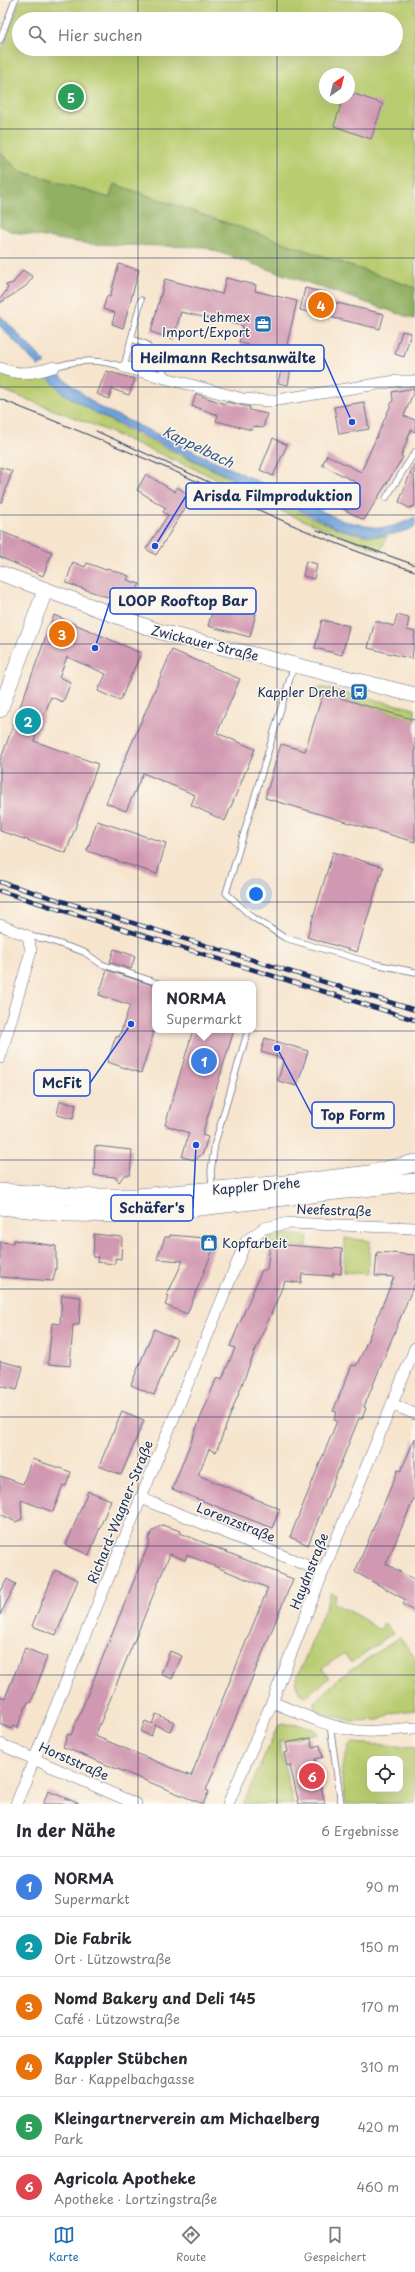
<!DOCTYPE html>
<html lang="de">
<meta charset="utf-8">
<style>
:root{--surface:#fff;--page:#f7f7f7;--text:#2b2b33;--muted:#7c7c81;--line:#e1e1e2;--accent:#1f6fb2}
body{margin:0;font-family:"Playpen Sans",sans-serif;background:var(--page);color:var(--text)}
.controls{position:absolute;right:12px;bottom:12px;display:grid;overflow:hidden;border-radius:8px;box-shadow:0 4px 16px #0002}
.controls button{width:36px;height:36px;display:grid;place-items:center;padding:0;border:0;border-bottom:1px solid var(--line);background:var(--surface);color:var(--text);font:20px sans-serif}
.compass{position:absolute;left:319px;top:68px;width:36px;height:36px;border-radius:50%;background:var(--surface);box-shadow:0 4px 16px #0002;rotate:35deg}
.you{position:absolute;left:256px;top:894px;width:14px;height:14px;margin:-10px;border:3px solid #fff;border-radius:50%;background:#1a73e8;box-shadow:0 0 0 6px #1a73e833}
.badge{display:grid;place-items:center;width:26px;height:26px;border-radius:50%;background:var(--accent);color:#fff;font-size:13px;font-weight:700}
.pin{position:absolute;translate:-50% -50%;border:2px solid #fff;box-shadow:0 1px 4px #0006}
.popup{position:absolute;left:152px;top:981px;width:104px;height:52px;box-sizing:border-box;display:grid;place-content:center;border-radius:8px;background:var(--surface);filter:drop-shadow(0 1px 3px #0005);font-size:13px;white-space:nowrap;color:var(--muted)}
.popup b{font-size:15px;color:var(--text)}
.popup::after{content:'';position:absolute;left:50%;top:100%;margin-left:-8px;border:8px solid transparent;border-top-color:var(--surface)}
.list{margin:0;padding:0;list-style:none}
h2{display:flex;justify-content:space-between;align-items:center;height:52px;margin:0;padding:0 16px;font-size:17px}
h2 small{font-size:13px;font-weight:400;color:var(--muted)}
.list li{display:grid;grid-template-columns:26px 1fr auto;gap:12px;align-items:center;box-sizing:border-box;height:60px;padding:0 16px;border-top:1px solid var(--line)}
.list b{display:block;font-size:15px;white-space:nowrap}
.list p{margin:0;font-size:13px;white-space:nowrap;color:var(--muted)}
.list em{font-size:13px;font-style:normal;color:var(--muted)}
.icon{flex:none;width:22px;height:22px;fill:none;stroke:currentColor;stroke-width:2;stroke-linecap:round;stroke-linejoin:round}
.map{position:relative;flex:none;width:415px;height:1804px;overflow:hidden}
.search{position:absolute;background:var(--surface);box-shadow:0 4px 16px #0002;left:12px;right:12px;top:12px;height:44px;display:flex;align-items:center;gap:10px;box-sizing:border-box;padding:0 14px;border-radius:22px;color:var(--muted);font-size:15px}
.sheet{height:412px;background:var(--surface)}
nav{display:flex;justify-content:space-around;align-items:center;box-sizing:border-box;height:56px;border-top:1px solid var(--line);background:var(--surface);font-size:11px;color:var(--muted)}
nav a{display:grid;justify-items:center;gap:2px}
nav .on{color:var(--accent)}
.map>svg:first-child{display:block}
</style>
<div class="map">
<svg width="415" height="1804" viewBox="0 0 415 1804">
<rect width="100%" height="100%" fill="#fbf7ec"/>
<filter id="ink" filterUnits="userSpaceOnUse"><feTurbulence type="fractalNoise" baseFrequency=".025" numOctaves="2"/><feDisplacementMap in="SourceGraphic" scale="8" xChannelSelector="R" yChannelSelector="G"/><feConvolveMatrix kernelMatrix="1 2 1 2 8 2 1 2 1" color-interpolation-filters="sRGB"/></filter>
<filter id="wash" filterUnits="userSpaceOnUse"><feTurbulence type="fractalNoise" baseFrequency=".012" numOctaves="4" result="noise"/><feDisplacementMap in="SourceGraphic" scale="16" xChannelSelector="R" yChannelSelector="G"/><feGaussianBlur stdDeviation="0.9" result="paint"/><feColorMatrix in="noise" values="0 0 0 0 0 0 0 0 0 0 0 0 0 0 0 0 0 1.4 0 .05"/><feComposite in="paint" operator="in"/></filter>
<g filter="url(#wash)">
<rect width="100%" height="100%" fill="#f6e4cd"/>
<g fill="#b9cc6f" stroke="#6a7e66" fill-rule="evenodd">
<path d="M20 0H415V288L114 184 110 198 20 171 0 153V55ZM19 19H396V49H19ZM325 74H349V98H325Z"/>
<path d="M0 372 18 378 46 376C92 420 164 446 222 474 260 492 298 514 337 528 353 534 371 538 387 536L381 551 283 512 204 473 91 424 0 389Z"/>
<path d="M320 687 415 709V720L323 693 320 703 312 695 316 688Z"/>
<path d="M284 1234 308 1236 307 1247 260 1243 267 1237Z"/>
<path d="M345 1238 370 1241 368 1274 344 1272Z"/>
<path d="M331 1593 336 1595 333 1603 357 1615 379 1630 384 1624 393 1633 351 1663 344 1653 322 1669 329 1678 306 1696 301 1694 295 1683Z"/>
<path d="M400 1637 415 1658V1710L391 1713 380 1720 352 1721 314 1710 315 1702 339 1678Z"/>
<path d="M284 1724C294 1724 312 1725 318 1733L279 1742 293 1804H243L275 1732 279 1725Z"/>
<path d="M352 1743 415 1747V1803L346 1804 341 1771 349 1745ZM370 1759H400V1789H370Z"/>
</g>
<path fill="#92b062" stroke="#567060" d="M0 153 20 171 110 198 114 184 415 288 414 319 203 247 89 244 13 232 0 226Z"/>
<g fill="#6ea1da" stroke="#44689c">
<path d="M0 315 46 363 38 366 0 326Z"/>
<path d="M57 373 99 407 343 521C377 527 382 534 415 517V527C384 540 369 536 337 528L96 413 63 393 46 376Z"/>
</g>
<g id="blocks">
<g fill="#d198b1" fill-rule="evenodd">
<path d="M349 92 383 104 371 139 334 126 343 98H349Z"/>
<path d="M119 264 139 270 123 328 112 324 115 313 103 309 107 296 110 297Z"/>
<path d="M23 270 33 277 26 286 0 303V299L8 288 6 285 13 283Z"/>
<path d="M226 278 256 285 255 291 297 301 285 353 239 343 243 326 181 312 173 339 151 332 165 279 222 294Z"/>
<path d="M305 288 326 293 324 300 384 314 380 329 300 310Z"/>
<path d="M402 331 411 333 404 357 395 354Z"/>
<path d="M282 366 291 368 288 385 278 383Z"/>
<path d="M106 371 135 379 129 395 112 389 109 399 97 394Z"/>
<path d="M415 388 404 416 415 420V432L411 430 401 456 403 457 364 520 341 508 356 482 322 465 327 455 361 472 393 400 392 392Z"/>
<path d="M196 394 225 404 226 402 250 407 249 410 267 414 263 428 253 426 252 430 216 421 218 415 192 406Z"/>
<path d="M364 402 369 429 339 434 334 407Z"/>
<path d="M273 438 287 445 273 476 260 470Z"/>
<path d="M414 464 415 506 409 508 399 502Z"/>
<path d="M0 467 12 471 2 502H0Z"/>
<path d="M146 474 175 492 177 487 192 497 156 555 146 549 168 515 163 512 166 508 137 490Z"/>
<path d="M0 531 52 552 43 576 0 557Z"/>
<path d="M306 561 317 564 314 579 303 576Z"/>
<path d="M73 562 85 567 87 563 106 570 107 568 129 576 127 580 140 584 128 604 66 583Z"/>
<path d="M215 602 256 613 250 637 208 626Z"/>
<path d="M54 615 141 653 120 701 98 691 106 674 67 657 59 677 71 682 63 702 51 697 34 741 98 764 66 853 0 831V761Z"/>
<path d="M397 615 409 618 407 630 415 632 412 659 368 648 375 621 394 626Z"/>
<path d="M322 620 349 626 342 655 315 648Z"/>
<path d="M172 650 240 679 217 733 255 749 225 821 191 805 195 795 143 773 126 811 106 803Z"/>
<path d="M323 693 415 720V842L265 798 281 744 305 751Z"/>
<path d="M97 821 166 843 157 874 87 851Z"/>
<path d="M333 852 383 867 357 952 307 937Z"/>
<path d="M114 949 135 956 131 969 110 962Z"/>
<path d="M107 970 155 986V1029L141 1073 107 1062 116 1036 119 1037 130 1005 99 995Z"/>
<path d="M193 1030H234L202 1135 208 1137 203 1153 195 1160 182 1157 189 1133 165 1125Z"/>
<path d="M265 1038 308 1051 297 1086 278 1081 284 1059 261 1052Z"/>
<path d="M60 1101 76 1105 73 1119 57 1115Z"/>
<path d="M95 1146 132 1150 130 1175H124L119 1182 115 1177 94 1175Z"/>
<path d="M94 1234 122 1237 121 1259 115 1258V1264L97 1262 98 1257H93Z"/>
<path d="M170 1235 204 1238 212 1240 215 1245 187 1314 165 1305 169 1296 167 1295 183 1261 157 1259 165 1237H170Z"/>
<path d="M14 1240 56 1246V1268L53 1281 0 1277V1242L13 1243Z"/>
<path d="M270 1244 342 1249 341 1274 333 1273V1276L302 1274 301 1283 285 1281 253 1356 216 1452 209 1449 198 1475 280 1509 272 1528 172 1489 217 1377 222 1379 235 1348 230 1346 262 1270H267Z"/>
<path d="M377 1252 415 1255V1282L364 1407 366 1408 362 1419 359 1418 308 1545 290 1537 337 1421 334 1420 337 1412 333 1411 352 1365 356 1366 361 1356 394 1277 375 1276Z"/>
<path d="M62 1295 81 1297 79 1325H73L70 1366 48 1364 52 1323 60 1324Z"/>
<path d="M154 1329 177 1339 154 1395 131 1385Z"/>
<path d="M0 1361 23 1367 17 1390 0 1386Z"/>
<path d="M122 1411 144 1420 121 1475 99 1466Z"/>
<path d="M415 1438V1496L386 1564 415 1580V1612L403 1604 406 1600 355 1572 398 1470 401 1471Z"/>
<path d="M32 1459 71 1472 66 1486 63 1485 53 1512 21 1500 22 1519 16 1522 0 1514V1476L23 1484Z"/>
<path d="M88 1491 111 1500 89 1555 66 1545Z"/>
<path d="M162 1525 181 1531 180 1533 293 1579 206 1790 209 1791 203 1804 63 1747 68 1734 71 1735 150 1541 148 1540 152 1531ZM170 1554 185 1560 187 1555 268 1588 191 1776 95 1736Z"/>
<path d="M55 1570 78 1580 56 1635 32 1626Z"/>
<path d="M7 1579 16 1584 0 1615V1593Z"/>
<path d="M25 1648 47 1657 31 1703 28 1702 17 1728 13 1726 11 1729 0 1724V1696L5 1698Z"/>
<path d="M170 1651 182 1656 172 1679 161 1674Z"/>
<path d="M156 1714 174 1722 170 1731 155 1725 151 1736 141 1732 145 1721 152 1724Z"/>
<path d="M311 1738 312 1747 320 1745 323 1757 315 1759 325 1804H299L290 1765 287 1766 284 1753 288 1752 286 1743Z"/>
<path d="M48 1791 80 1804H43Z"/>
</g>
</g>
</g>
<g filter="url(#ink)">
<use href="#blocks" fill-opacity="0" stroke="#686e85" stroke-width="1"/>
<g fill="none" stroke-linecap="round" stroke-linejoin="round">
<defs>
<g id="lane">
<path d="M0 40 15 0"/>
<path d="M132 339 146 344 167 377"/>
<path d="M54 367C81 359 98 359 124 367L141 300"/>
<path d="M386 498 415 452"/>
<path d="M294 665 226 893 251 916 285 938 375 964 415 972"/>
<path d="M28 936 45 939 84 952 101 964 161 984"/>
<path d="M212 1188 211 1171 215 1143 248 1030"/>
<path d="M330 1725 341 1804"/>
</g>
<g id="street">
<path d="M124 367 243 399 271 401 396 381H415"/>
<path d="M0 368C19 376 35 373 54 367"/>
<path d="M0 925 28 936 31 951 0 1058"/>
<path d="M392 1404 415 1414"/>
<path d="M140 1498 323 1572"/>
<path d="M272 1702C297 1712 321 1724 347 1729 369 1734 393 1729 415 1728"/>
<path d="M0 1744 136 1804"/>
<path d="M16 1804 246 1241 264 1228 288 1223 415 1228"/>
<path d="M228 1804 272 1702 323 1572 415 1348"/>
</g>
<g id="secondary">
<path d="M0 573 161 632 415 695"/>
<path d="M0 710 45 591"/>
</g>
<g id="primary">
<path d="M0 1192 78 1197H138L295 1183 370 1174 415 1163"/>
<path d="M0 1206 66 1213 139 1214 415 1182"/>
</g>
</defs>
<use href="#lane" stroke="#686e85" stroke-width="7"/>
<use href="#street" stroke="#686e85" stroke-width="12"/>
<use href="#secondary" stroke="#686e85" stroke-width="16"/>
<use href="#primary" stroke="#686e85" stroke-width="18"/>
<use href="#lane" stroke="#fff" stroke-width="5.5"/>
<use href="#street" stroke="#fff" stroke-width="11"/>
<use href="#secondary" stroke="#fff" stroke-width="15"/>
<use href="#primary" stroke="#fff" stroke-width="17"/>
<g stroke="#1b2f5e" stroke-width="1">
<path d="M0 399C62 424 124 449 185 476 261 511 335 547 415 571"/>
<path d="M96 431 233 493"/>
<path d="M317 530 415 565"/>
</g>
<defs>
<g id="rail">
<path d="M0 882 415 1010"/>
<path d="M0 891 415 1020"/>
</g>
</defs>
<use href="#rail" stroke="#1b2f5e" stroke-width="4.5"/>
<use href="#rail" stroke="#fbf7ec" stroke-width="3" stroke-dasharray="9" stroke-linecap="butt"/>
</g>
</g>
<path fill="none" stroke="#1b2f5e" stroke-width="1" stroke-opacity="0.55" d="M138 0V19M277 0V19M138 49V1804M277 49V1804M0 129H415M0 258H415M0 387H415M0 515H415M0 644H415M0 773H415M0 902H415M0 1031H415M0 1160H415M0 1289H415M0 1417H415M0 1546H415M0 1675H415"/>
<defs>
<symbol id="office-square" viewBox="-11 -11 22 22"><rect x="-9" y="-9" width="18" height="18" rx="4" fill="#1f6fb2" stroke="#fbf7ec"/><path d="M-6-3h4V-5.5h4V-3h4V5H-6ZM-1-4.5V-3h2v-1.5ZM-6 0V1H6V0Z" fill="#fff"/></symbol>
<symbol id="bus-square" viewBox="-11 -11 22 22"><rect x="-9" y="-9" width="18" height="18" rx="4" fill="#1f6fb2" stroke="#fbf7ec"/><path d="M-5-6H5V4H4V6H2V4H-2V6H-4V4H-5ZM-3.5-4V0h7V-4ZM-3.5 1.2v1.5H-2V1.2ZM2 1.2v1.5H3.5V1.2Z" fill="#fff"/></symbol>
<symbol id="shop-square" viewBox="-11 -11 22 22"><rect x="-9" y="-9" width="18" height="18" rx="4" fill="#1f6fb2" stroke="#fbf7ec"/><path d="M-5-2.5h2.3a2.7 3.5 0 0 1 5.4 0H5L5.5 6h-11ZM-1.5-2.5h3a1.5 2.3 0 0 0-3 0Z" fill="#fff"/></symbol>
</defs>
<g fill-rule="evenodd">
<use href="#office-square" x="253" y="314" width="20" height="20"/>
<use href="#bus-square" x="349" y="682" width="20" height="20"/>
<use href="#shop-square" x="199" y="1233" width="20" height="20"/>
</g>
<g text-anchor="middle" stroke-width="3" stroke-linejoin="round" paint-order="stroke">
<g font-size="13" fill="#1b2f5e" stroke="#fbf7ec" text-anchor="end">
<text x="250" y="322">Lehmex<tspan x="250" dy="15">Import/Export</tspan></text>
<text x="346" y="697">Kappler Drehe</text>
<text x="222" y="1248" text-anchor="start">Kopfarbeit</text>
</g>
<g font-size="13" fill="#1b2f5e" stroke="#fbf7ec">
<text transform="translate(205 643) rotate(14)" y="5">Zwickauer Straße</text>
<text transform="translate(256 1186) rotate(-5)" y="5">Kappler Drehe</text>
<text transform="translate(334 1210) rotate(2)" y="5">Neefestraße</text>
<text transform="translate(120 1512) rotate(-68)" y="5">Richard-Wagner-Straße</text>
<text transform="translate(236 1522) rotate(22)" y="5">Lorenzstraße</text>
<text transform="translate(309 1571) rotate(-68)" y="5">Haydnstraße</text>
<text transform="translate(74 1761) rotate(24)" y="5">Horststraße</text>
</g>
<g font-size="14" font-style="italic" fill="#385789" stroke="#fbf7ec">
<text transform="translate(198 447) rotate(26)" y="5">Kappelbach</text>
</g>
</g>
<path fill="none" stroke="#1d4ed8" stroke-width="1.5" d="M352 422L324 358M155 546L186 496M95 648L110 601M131 1024L90 1083M277 1048L312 1115M196 1145L193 1208"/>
<g fill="#1d4ed8" stroke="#fbf7ec" stroke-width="1.5">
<circle cx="352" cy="422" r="4"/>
<circle cx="155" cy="546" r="4"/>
<circle cx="95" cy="648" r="4"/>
<circle cx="131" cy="1024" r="4"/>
<circle cx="277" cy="1048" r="4"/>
<circle cx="196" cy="1145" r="4"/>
</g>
<g fill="#fbf7ec" stroke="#1d4ed8" stroke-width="1.5">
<rect x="132" y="345" width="192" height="26" rx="4"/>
<rect x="186" y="483" width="174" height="26" rx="4"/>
<rect x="110" y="588" width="146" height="26" rx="4"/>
<rect x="34" y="1070" width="56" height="26" rx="4"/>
<rect x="312" y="1102" width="82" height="26" rx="4"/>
<rect x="111" y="1195" width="82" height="26" rx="4"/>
</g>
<g font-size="14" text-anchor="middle" font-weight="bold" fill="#1b2f5e">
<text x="228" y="363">Heilmann Rechtsanwälte</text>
<text x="273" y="501">Arisda Filmproduktion</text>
<text x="183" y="606">LOOP Rooftop Bar</text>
<text x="62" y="1088">McFit</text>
<text x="353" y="1120">Top Form</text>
<text x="152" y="1213">Schäfer's</text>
</g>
</svg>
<div class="controls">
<button><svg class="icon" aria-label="locate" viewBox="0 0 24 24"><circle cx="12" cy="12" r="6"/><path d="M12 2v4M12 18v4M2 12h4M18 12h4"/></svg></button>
</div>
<svg class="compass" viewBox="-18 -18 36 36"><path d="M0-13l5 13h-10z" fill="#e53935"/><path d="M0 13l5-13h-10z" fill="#7c7c81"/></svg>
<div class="you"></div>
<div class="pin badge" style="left:204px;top:1061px;background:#3f7fe0">1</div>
<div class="popup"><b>NORMA</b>Supermarkt</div>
<div class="pin badge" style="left:28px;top:721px;background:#0f9aa8">2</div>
<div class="pin badge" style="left:62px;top:634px;background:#e8710a">3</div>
<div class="pin badge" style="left:321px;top:305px;background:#e8710a">4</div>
<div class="pin badge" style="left:71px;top:97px;background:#2e9e5b">5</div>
<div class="pin badge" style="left:312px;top:1776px;background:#e0444e">6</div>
<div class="search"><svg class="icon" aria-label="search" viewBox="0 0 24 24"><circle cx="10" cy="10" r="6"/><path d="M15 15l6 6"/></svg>Hier suchen</div>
</div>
<section class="sheet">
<h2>In der Nähe<small>6 Ergebnisse</small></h2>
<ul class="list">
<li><span class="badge" style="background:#3f7fe0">1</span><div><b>NORMA</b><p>Supermarkt</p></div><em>90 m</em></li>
<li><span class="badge" style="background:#0f9aa8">2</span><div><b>Die Fabrik</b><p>Ort · Lützowstraße</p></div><em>150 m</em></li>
<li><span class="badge" style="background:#e8710a">3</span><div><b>Nomd Bakery and Deli 145</b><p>Café · Lützowstraße</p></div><em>170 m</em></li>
<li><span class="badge" style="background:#e8710a">4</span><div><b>Kappler Stübchen</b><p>Bar · Kappelbachgasse</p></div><em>310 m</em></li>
<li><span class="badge" style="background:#2e9e5b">5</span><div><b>Kleingartnerverein am Michaelberg</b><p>Park</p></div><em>420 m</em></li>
<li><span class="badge" style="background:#e0444e">6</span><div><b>Agricola Apotheke</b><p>Apotheke · Lortzingstraße</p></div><em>460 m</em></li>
</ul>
</section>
<nav>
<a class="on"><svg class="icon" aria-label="map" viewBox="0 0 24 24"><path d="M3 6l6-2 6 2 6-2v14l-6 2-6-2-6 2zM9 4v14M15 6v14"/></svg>Karte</a>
<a><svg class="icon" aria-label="directions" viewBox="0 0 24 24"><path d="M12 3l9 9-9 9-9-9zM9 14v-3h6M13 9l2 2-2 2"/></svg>Route</a>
<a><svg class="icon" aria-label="saved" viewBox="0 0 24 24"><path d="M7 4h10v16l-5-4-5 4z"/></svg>Gespeichert</a>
</nav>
